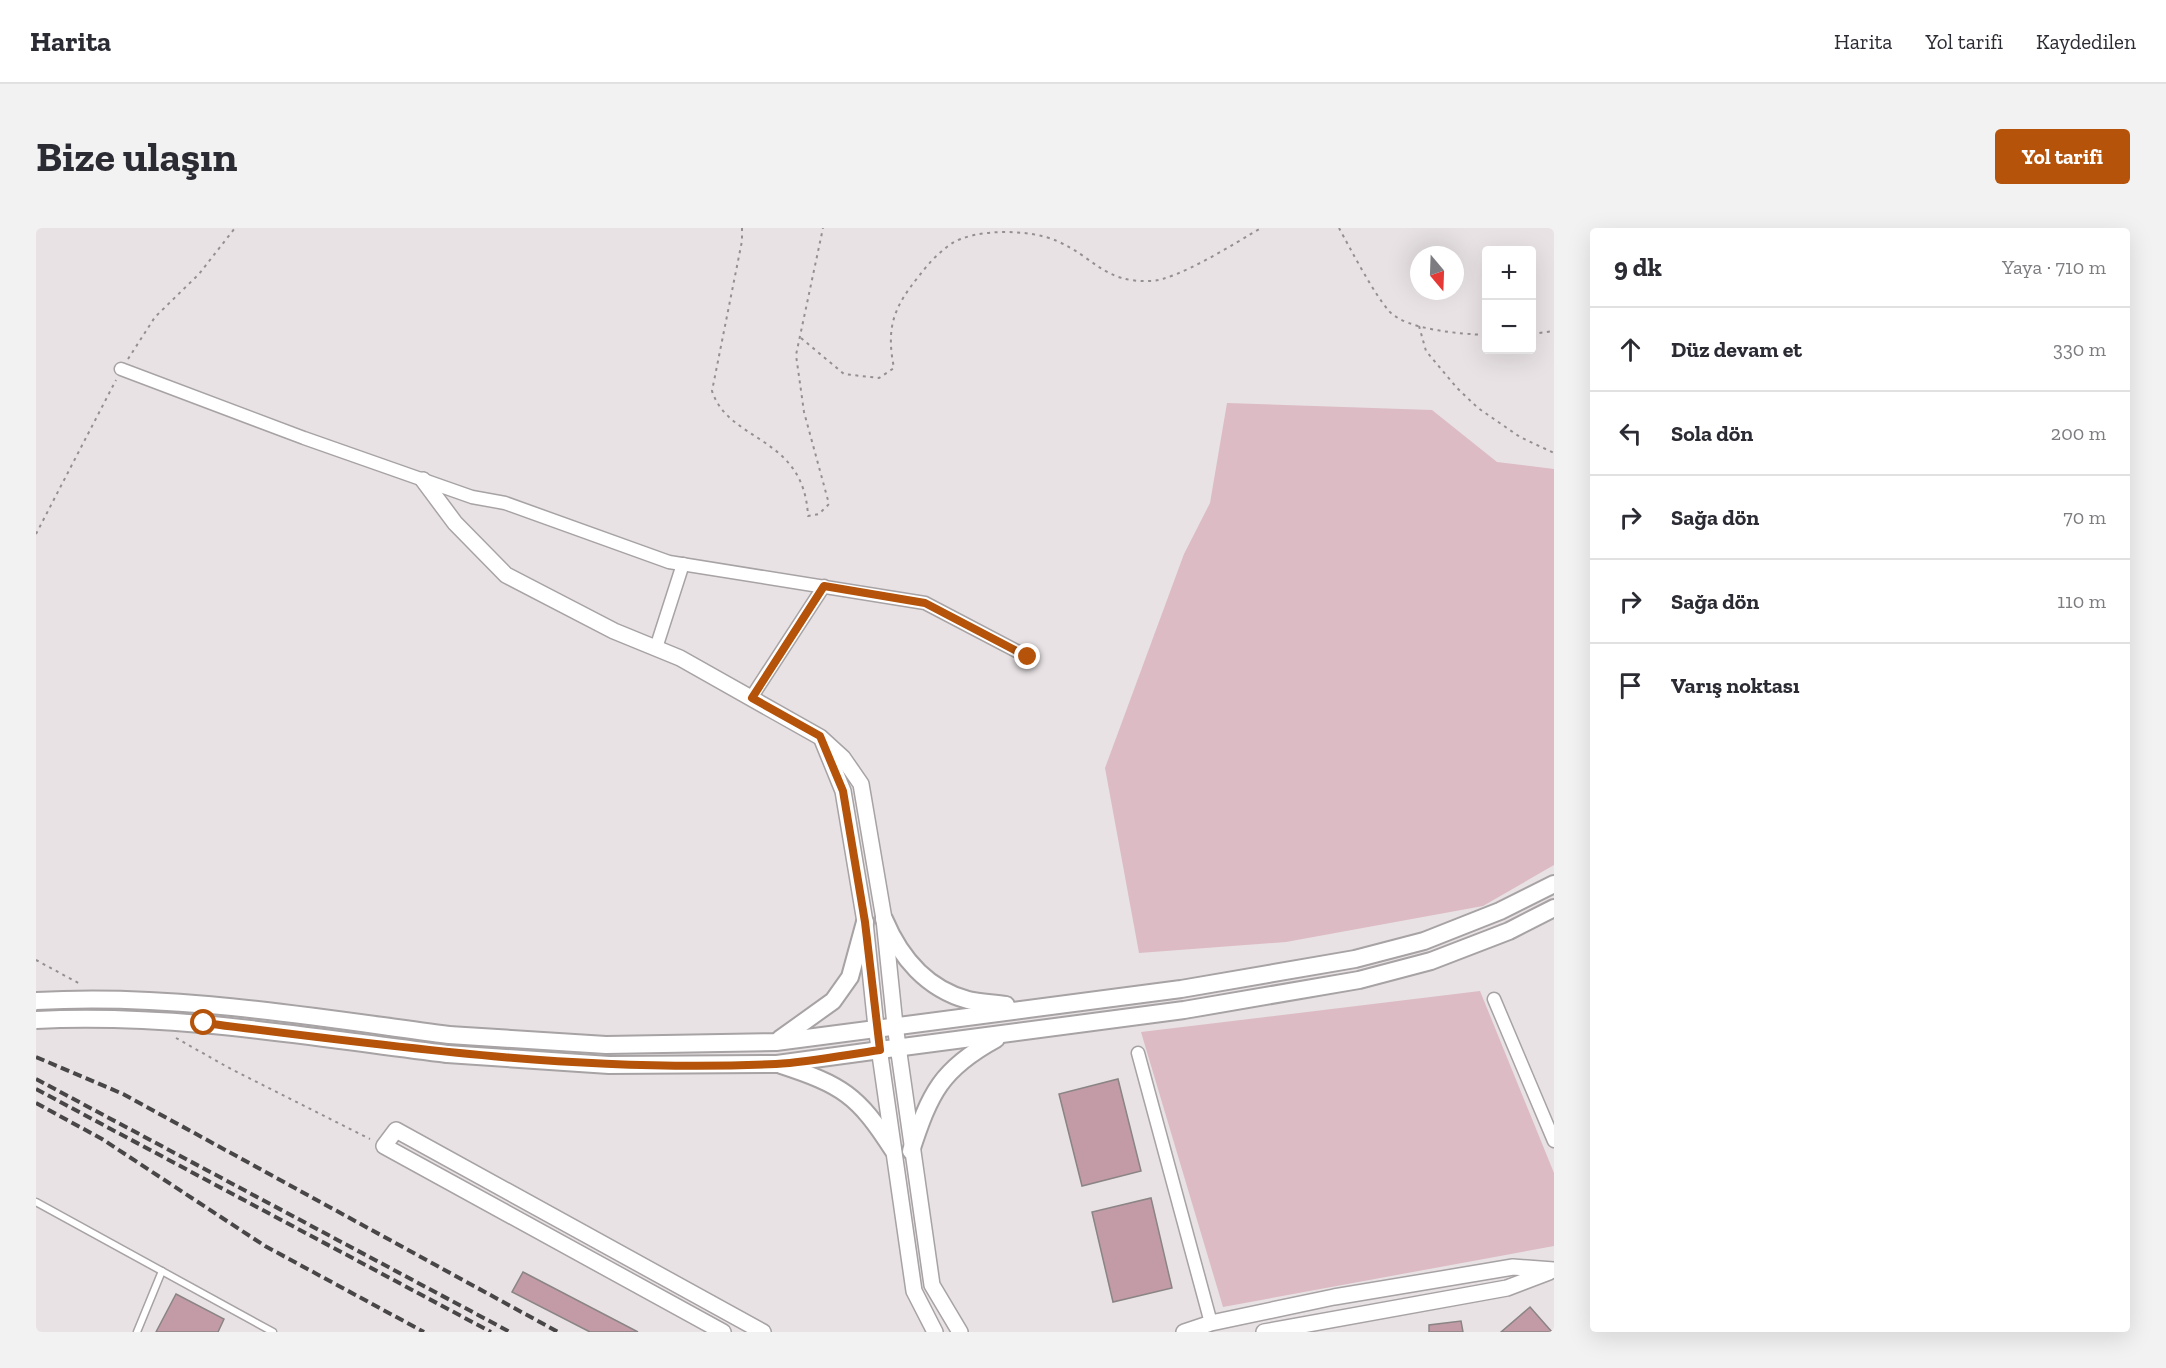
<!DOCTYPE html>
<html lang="tr">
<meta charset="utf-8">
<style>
:root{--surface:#fff;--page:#f2f2f3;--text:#2b2b33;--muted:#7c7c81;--line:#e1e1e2;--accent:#b45309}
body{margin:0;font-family:"Zilla Slab",serif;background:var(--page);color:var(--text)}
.controls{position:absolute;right:18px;top:18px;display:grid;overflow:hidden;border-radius:6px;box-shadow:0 6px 24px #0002}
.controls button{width:54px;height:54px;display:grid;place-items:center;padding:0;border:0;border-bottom:2px solid var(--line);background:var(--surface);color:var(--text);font:30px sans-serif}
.compass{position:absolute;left:1374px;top:18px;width:54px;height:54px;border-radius:50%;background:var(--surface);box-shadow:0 6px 24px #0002;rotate:161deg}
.stop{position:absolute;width:18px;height:18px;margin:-14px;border:4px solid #b45309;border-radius:50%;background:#fff}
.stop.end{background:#b45309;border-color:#fff;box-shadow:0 2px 6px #0008}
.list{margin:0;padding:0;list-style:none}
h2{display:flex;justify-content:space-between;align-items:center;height:78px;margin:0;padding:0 24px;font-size:26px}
h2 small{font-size:20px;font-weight:400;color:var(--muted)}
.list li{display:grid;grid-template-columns:39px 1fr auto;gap:18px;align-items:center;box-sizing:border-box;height:84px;padding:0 24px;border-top:2px solid var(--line)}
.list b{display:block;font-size:22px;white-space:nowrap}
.list em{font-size:20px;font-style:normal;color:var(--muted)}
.icon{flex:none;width:33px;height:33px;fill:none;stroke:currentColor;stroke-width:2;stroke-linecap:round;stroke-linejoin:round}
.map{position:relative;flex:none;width:1518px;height:1104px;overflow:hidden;border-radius:6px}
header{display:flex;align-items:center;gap:36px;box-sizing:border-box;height:84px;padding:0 30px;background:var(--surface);border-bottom:2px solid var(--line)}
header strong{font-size:28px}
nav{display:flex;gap:33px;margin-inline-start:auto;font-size:21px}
.intro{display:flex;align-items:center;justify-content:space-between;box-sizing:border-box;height:144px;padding:0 36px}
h1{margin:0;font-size:42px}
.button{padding:15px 27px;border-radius:6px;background:var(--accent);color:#fff;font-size:21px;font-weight:700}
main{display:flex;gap:36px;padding:0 36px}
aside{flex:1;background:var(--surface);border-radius:6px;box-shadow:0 6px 24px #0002}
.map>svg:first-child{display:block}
</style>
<header>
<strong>Harita</strong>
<nav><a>Harita</a><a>Yol tarifi</a><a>Kaydedilen</a></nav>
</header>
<div class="intro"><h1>Bize ulaşın</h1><a class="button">Yol tarifi</a></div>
<main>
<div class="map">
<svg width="1518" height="1104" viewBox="0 0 1518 1104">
<rect width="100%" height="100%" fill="#e8e2e4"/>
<g fill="#dcbbc4">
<path d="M1191 175 1396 182 1461 234 1518 241V637L1447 678 1250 714 1103 725 1069 540 1148 326 1174 275Z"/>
<path d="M1444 763 1518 945V1018L1187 1079 1105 804Z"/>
</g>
<g fill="#c29ba6" stroke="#8a8485" stroke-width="1.5">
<path d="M1082 851 1105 943 1046 958 1023 866Z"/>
<path d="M1115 970 1136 1060 1077 1074 1056 984Z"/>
<path d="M487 1044 602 1104H554L476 1064Z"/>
<path d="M140 1066 188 1091 182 1104H120Z"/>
<path d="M1494 1079 1516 1104H1465Z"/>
<path d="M1425 1093 1427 1104H1393V1097Z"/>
</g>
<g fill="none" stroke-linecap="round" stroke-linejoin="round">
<defs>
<g id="service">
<path d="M0 974 237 1104"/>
<path d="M101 1104 126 1043"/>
</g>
<g id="minor">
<path d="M85 141 268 210 436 269 469 275 633 334 889 375 992 429"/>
<path d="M620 420 647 336"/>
<path d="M715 470 788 358"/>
<path d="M1458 771 1518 913"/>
<path d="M1102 825 1175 1095"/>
</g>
<g id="tertiary">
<path d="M387 252 419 295 470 347 578 403 644 430 784 509 807 530 825 556 848 691 859 797 896 1057 924 1104"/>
<path d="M787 514 807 563 829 694 840 799 878 1063 899 1104"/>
<path d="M687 1104 348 918 360 902 727 1104"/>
<path d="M1148 1104 1175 1095 1298 1069 1477 1039 1518 1042"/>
<path d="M1228 1104 1471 1060 1513 1044"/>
</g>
<g id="secondary">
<path d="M848 691C864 729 891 761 932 772 944 775 958 775 970 777"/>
<path d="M413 807 570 817 740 814 1145 761 1319 731 1388 713 1464 683 1518 656"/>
<path d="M744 811 797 773 814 749 829 694"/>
<path d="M411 826 573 837 741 836 844 822 1148 782 1323 752 1395 733 1473 703 1518 680"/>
<path d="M745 837C806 857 822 867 857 922"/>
<path d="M875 923C894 865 905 841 960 811"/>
</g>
</defs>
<use href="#service" stroke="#a7a2a3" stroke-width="9"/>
<use href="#minor" stroke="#a7a2a3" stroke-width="15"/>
<use href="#tertiary" stroke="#a7a2a3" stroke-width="18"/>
<use href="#secondary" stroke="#a7a2a3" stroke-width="20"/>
<g stroke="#949091" stroke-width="2" stroke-dasharray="3 4.5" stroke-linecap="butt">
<path d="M706 0V13L676 163C693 215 768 207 772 288L783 286 793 276 768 184 760 127 787 0"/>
<path d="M1303 0C1315 22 1338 66 1353 83 1370 102 1426 106 1450 107"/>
<path d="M1383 98 1390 123 1421 160 1442 180 1484 209 1518 225"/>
<path d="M1496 106 1518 103"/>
<path d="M765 110 808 146 843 150 858 140C850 100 857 80 883 48 892 36 902 25 915 16 939 0 994 1 1021 13 1058 29 1068 55 1114 53 1140 53 1201 14 1225 0"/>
<path d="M92 131 119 89 163 46 199 0"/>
<path d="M0 306 80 152"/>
<path d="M0 732 46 757"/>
<path d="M140 810 195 841 334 911"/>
</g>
<use href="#service" stroke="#fff" stroke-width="6"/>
<use href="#minor" stroke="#fff" stroke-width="12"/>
<use href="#tertiary" stroke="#fff" stroke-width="15"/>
<use href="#secondary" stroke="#fff" stroke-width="16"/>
<g stroke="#494647" stroke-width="4" stroke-dasharray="9 4.5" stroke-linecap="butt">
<path d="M0 829 87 866 522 1104"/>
<path d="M0 851 474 1104"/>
<path d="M0 861 455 1104"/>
<path d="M0 875 66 911 229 1018 388 1104"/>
</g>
<defs>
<g id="secondary-bridge">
<path d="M0 773C139 765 276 789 413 807"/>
<path d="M0 792C138 785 274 809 411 826"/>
</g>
</defs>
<use href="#secondary-bridge" stroke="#a7a2a3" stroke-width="20" stroke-linecap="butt"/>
<use href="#secondary-bridge" stroke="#fff" stroke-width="16"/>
</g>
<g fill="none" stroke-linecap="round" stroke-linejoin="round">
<path stroke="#b45309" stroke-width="8" d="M168 795C358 819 548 845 740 836 774 834 809 827 844 822L829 694 807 563 784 508 716 470 788 358 889 375 992 429"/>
</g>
</svg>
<div class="controls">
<button>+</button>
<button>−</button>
</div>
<svg class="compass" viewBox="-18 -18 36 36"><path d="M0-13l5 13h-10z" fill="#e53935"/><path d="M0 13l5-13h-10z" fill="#7c7c81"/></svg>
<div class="stop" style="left:168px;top:795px"></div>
<div class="stop end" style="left:992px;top:429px"></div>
</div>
<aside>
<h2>9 dk<small>Yaya · 710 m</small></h2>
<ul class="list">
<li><svg class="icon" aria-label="ahead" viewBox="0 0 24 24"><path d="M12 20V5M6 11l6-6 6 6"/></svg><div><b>Düz devam et</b></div><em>330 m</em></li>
<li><svg class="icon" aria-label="left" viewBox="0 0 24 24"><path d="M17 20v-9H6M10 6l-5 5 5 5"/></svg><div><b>Sola dön</b></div><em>200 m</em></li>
<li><svg class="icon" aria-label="right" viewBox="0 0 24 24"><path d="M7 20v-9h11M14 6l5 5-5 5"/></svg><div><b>Sağa dön</b></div><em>70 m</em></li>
<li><svg class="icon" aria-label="right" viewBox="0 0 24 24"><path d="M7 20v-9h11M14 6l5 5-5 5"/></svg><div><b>Sağa dön</b></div><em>110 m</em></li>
<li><svg class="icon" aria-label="arrive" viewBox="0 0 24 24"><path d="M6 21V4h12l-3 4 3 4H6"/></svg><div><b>Varış noktası</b></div></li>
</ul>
</aside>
</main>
